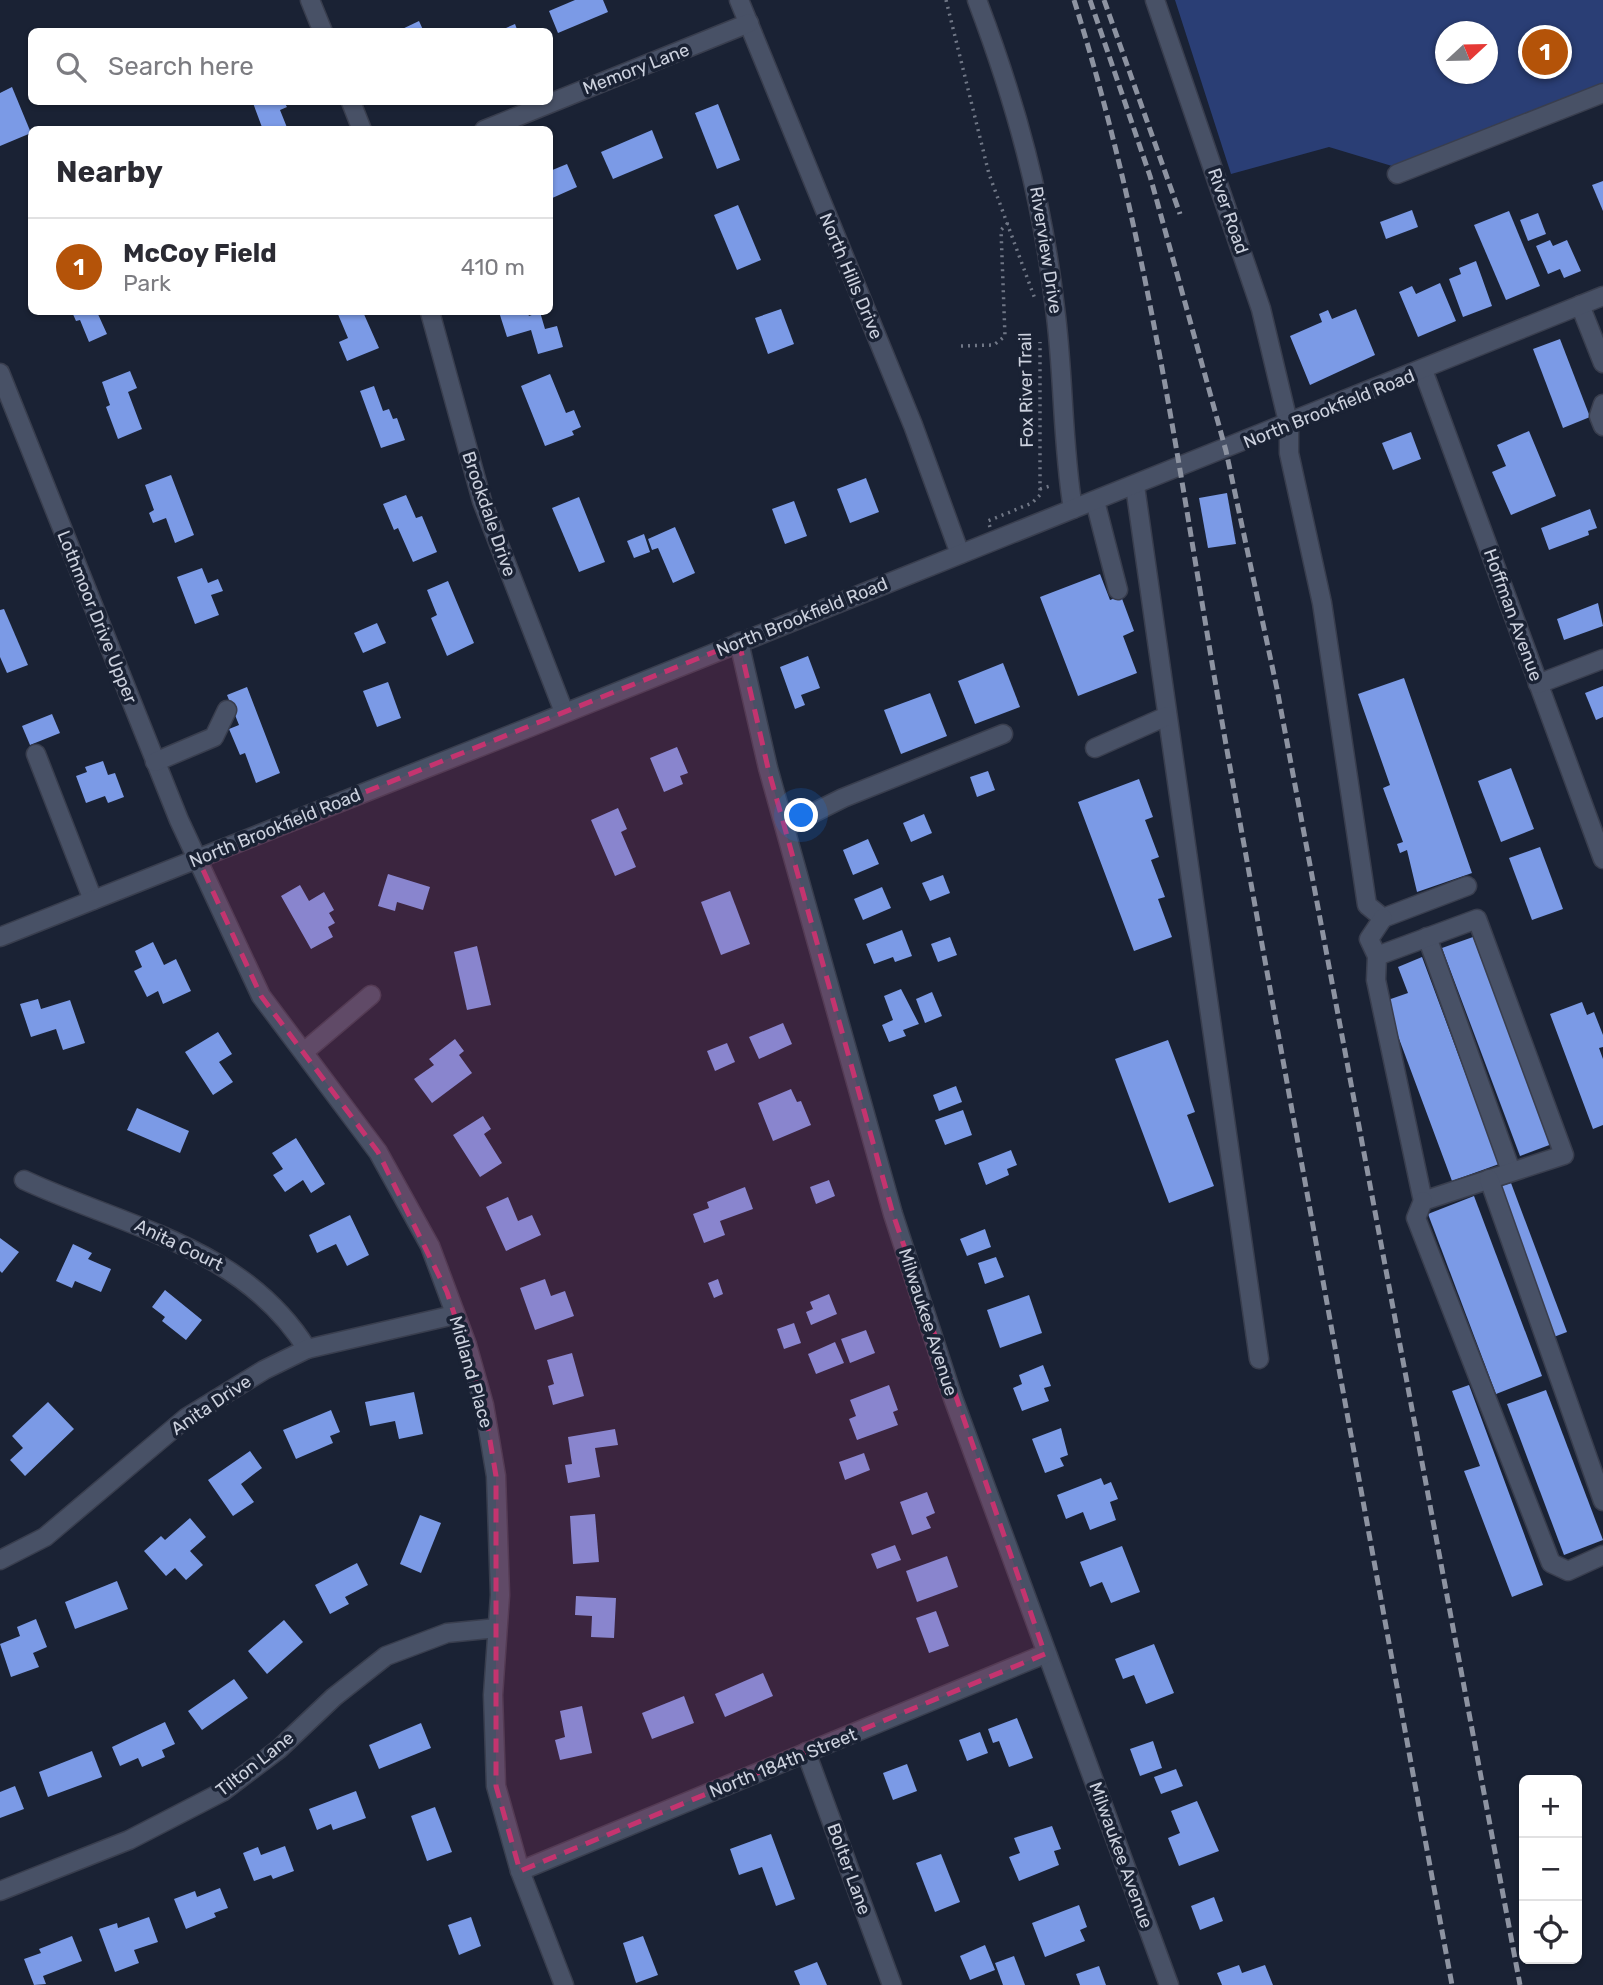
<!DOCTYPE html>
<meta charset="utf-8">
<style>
:root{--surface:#fff;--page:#f2f2f3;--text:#2b2b33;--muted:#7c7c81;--line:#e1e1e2;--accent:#b45309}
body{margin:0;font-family:Rubik,sans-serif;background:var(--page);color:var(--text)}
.controls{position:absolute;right:21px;bottom:21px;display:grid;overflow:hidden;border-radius:10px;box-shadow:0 2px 5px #0004}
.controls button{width:63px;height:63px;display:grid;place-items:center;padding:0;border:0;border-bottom:2px solid var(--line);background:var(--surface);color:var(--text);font:35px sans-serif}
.compass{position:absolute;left:1435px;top:21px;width:63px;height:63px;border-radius:50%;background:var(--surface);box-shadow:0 2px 5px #0004;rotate:68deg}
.you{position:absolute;left:802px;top:816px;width:24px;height:24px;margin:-18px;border:5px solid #fff;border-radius:50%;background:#1a73e8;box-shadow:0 0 0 10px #1a73e833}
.badge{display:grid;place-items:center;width:46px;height:46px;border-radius:50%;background:var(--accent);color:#fff;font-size:23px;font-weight:700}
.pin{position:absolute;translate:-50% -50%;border:4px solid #fff;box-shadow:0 2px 7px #0006}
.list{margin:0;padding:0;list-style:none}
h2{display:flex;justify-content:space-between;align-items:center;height:91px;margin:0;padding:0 28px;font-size:30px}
h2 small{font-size:23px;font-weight:400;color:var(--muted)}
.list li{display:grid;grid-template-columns:46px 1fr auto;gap:21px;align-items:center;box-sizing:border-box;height:98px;padding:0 28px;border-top:2px solid var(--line)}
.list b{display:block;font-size:26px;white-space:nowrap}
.list p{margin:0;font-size:23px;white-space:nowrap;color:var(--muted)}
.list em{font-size:23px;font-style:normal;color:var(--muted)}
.icon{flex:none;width:38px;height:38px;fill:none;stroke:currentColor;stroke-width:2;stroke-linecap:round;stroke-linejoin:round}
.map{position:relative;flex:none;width:1603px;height:1985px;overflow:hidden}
.search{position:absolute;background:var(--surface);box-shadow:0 2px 5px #0004;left:28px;top:28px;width:525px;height:77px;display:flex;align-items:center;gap:18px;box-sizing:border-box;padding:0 24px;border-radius:10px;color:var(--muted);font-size:26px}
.panel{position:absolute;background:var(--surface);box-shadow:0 2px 5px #0004;left:28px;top:126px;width:525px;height:189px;border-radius:10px}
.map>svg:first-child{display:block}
</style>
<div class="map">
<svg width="1603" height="1985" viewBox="0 0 1603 1985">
<rect width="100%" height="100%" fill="#1a2234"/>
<path fill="#2a3e75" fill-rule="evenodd" d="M1175 0H1603V85L1392 166 1329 147 1231 174ZM1446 32H1488V74H1446Z"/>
<g fill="#7b9ae6">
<path d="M575 0H603L608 12 558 33 549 11Z"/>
<path d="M419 21 424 32H396Z"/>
<path d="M515 24 518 32H497Z"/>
<path d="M12 87 31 133 0 146V93Z"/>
<path d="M284 102 287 107 280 110 288 130H263L253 103Z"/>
<path d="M718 104 740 160 717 169 695 113Z"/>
<path d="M652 130 663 158 613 179 601 152Z"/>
<path d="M567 164 577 187 550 199V171Z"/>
<path d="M1603 181V211L1592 185Z"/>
<path d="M738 205 761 260 737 270 714 215Z"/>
<path d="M1412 210 1418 227 1386 239 1380 222Z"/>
<path d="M1509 211 1540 286 1506 300 1474 225Z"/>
<path d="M1538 213 1546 234 1528 241 1520 220Z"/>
<path d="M1550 240 1553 246 1567 240 1581 271 1564 278 1560 269 1548 274 1536 246Z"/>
<path d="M1476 261 1492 306 1463 317 1449 279 1461 274 1459 268Z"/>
<path d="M1440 283 1456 321 1418 337 1399 292 1412 286 1416 294Z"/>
<path d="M781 309 794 344 768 354 755 318Z"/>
<path d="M1356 309 1375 355 1310 385 1290 336 1322 322 1319 314 1328 310 1332 319Z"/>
<path d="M72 312H97L107 334 89 342 80 320 76 321Z"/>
<path d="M337 312H363L379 348 347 361 339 342 348 338Z"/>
<path d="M499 312H527L529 316 540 312 545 329 557 326 563 347 538 354 531 330 507 337Z"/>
<path d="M1560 339 1590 417 1563 428 1533 349Z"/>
<path d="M130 371 137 388 128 392 142 429 118 439 106 407 110 405 102 382Z"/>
<path d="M550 374 566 413 574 410 581 427 572 431 574 435 545 446 521 386Z"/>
<path d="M374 386 383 411 389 409 393 419 397 418 405 440 381 448 360 391Z"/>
<path d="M1529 431 1556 496 1511 515 1492 472 1506 466 1497 445Z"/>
<path d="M1411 432 1421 459 1393 470 1382 443Z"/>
<path d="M171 475 194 535 175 543 166 518 153 523 149 513 154 510 145 485Z"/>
<path d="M866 478 879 512 850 523 837 489Z"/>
<path d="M1227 493 1236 544 1208 548 1199 498Z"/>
<path d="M406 495 416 518 422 516 437 552 413 562 398 528 394 530 383 504Z"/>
<path d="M579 497 605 562 579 572 552 508Z"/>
<path d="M794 501 807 536 785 544 772 509Z"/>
<path d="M1590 509 1597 528 1588 531 1589 535 1549 550 1541 528Z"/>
<path d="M675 527 695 573 673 583 658 548 652 550 648 539Z"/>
<path d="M644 534 650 552 634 558 627 541Z"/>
<path d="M202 568 208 583 218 579 223 591 211 595 219 615 195 624 177 577Z"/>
<path d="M1100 574 1110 600 1121 596 1134 631 1123 636 1137 673 1078 696 1040 597Z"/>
<path d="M448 581 474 643 447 656 431 618 437 615 427 590Z"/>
<path d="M1598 603 1603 626 1564 640 1557 619Z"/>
<path d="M4 609 28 665 7 673 0 657V610Z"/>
<path d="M377 623 386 643 363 653 354 633Z"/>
<path d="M808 656 820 688 801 695 805 705 795 709 780 667Z"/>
<path d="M1003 663 1020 707 975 724 958 681Z"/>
<path d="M1404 678 1472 873 1417 892 1407 850 1400 853 1397 844 1403 842 1383 788 1390 785 1358 694Z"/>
<path d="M388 682 401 718 377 727 363 691Z"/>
<path d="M1603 686V717L1596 720 1585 693Z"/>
<path d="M247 687 280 773 256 783 245 753 240 755 229 729 239 725 227 695Z"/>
<path d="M930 693 947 736 901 754 884 710Z"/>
<path d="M52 714 60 733 30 745 22 726Z"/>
<path d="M677 747 688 773 680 776 683 784 664 792 650 758Z"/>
<path d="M103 761 108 775 115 773 124 797 108 803 105 796 86 803 76 776 87 772 85 767Z"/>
<path d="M1511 768 1534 829 1501 842 1478 781Z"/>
<path d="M988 771 995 790 977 797 970 777Z"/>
<path d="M1139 779 1153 817 1145 820 1159 857 1151 860 1165 897 1158 899 1172 937 1134 951 1078 802Z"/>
<path d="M618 808 627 829 621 832 636 867 615 876 591 820Z"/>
<path d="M924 814 932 833 911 842 903 823Z"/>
<path d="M868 839 879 864 853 875 843 850Z"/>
<path d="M1540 847 1563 909 1532 920 1509 858Z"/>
<path d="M388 874 430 887 423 910 397 902 395 911 378 906Z"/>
<path d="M943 875 950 893 930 901 922 883Z"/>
<path d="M300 885 309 901 324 892 334 910 329 913 335 923 328 927 333 937 311 949 281 896Z"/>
<path d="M882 887 891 908 863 920 854 899Z"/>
<path d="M730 891 750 944 721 955 701 902Z"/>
<path d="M902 930 912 956 895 962 893 957 874 964 866 944Z"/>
<path d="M950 937 957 955 938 962 931 944Z"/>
<path d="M1473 937 1552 1144 1520 1156 1442 948Z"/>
<path d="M153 942 164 965 176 959 191 991 163 1004 158 991 147 997 134 971 142 967 135 951Z"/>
<path d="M477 946 491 1005 467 1010 454 952Z"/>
<path d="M1422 957 1499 1164 1452 1181 1385 1001 1408 993 1398 967Z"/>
<path d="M901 989 919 1024 903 1030 906 1036 889 1042 882 1025 893 1020 884 996Z"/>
<path d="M932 992 942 1016 925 1023 916 999Z"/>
<path d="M38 999 41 1009 70 1000 85 1043 63 1050 56 1029 31 1037 20 1004Z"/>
<path d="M1582 1002 1587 1015 1594 1012 1603 1035V1047L1599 1048 1603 1059V1125L1593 1129 1550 1014Z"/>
<path d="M783 1023 792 1044 759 1059 749 1037Z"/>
<path d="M218 1032 232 1054 219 1062 233 1082 213 1095 185 1052Z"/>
<path d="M455 1039 464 1051 459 1055 472 1073 432 1103 414 1079 434 1065 429 1059Z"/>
<path d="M1168 1040 1195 1112 1187 1115 1214 1186 1169 1203 1115 1059Z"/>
<path d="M727 1043 735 1062 715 1071 707 1051Z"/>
<path d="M956 1086 962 1102 939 1111 933 1095Z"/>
<path d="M791 1089 797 1102 801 1101 811 1125 773 1141 758 1103Z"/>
<path d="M137 1108 189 1131 180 1153 127 1130Z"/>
<path d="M963 1110 972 1135 945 1145 935 1120Z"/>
<path d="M483 1116 491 1129 484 1134 502 1163 480 1177 453 1135Z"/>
<path d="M296 1138 325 1184 311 1193 303 1180 285 1192 273 1175 283 1169 272 1153Z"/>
<path d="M1011 1150 1017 1165 1007 1169 1009 1175 986 1185 978 1163Z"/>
<path d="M829 1180 835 1196 816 1204 810 1187Z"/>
<path d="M1511 1183 1567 1332 1551 1338 1495 1188Z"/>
<path d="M745 1187 753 1209 720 1221 725 1235 704 1243 693 1214 709 1208 707 1202Z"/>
<path d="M1474 1196 1542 1376 1496 1394 1428 1214Z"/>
<path d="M508 1197 518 1221 532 1215 541 1235 506 1251 486 1207Z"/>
<path d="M350 1215 369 1255 347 1266 336 1244 317 1253 309 1235Z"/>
<path d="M985 1229 991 1247 967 1256 960 1239Z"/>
<path d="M0 1238 19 1252 2 1273 0 1271Z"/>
<path d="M73 1244 92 1253 88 1259 111 1269 101 1292 75 1281 72 1288 56 1281Z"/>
<path d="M996 1257 1004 1277 985 1284 978 1263Z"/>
<path d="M545 1279 551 1296 565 1291 574 1316 535 1330 520 1288Z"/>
<path d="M718 1279 723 1294 714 1298 708 1283Z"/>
<path d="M165 1290 202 1320 186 1340 162 1321 165 1317 152 1307Z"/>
<path d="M829 1294 837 1314 811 1325 806 1312 813 1309 810 1302Z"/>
<path d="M1029 1295 1042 1333 1000 1348 987 1310Z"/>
<path d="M794 1323 801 1343 784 1349 777 1329Z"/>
<path d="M866 1330 875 1353 850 1363 841 1339Z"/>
<path d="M835 1342 844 1363 816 1374 808 1354Z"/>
<path d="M572 1353 584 1396 553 1405 548 1386 554 1384 547 1360Z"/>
<path d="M1043 1365 1051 1386 1044 1388 1049 1401 1022 1411 1013 1388 1022 1384 1019 1375Z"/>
<path d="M889 1385 898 1410 893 1412 898 1425 857 1440 849 1419 856 1416 850 1400Z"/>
<path d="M1469 1385 1543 1585 1512 1597 1464 1471 1480 1466 1452 1391Z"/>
<path d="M1546 1390 1603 1540 1564 1555 1507 1404Z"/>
<path d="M414 1392 423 1434 399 1439 395 1421 370 1426 365 1402Z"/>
<path d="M48 1402 74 1429 25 1476 10 1460 23 1448 12 1436Z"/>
<path d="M331 1410 340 1432 330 1436 333 1443 296 1459 283 1430Z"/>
<path d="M1061 1428 1068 1455 1060 1458 1064 1466 1045 1473 1032 1439Z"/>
<path d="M615 1429 618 1445 595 1448 600 1477 568 1483 565 1465 572 1464 568 1437Z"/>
<path d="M250 1451 262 1468 241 1484 254 1502 233 1516 208 1480Z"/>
<path d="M864 1453 870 1470 845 1480 839 1462Z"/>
<path d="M1101 1478 1104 1485 1111 1482 1118 1499 1110 1502 1116 1520 1090 1530 1083 1512 1066 1519 1057 1495Z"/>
<path d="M927 1492 935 1513 926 1517 931 1528 912 1535 900 1502Z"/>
<path d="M595 1514 599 1562 573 1564 570 1516Z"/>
<path d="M420 1515 441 1523 421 1573 400 1564Z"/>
<path d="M190 1518 206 1537 190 1551 203 1565 186 1580 175 1568 166 1576 144 1551 161 1536 165 1540Z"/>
<path d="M895 1545 901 1560 877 1569 871 1554Z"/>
<path d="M1122 1546 1140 1592 1111 1603 1102 1582 1090 1587 1080 1562Z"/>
<path d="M947 1556 958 1587 917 1602 906 1571Z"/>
<path d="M357 1563 368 1585 345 1597 349 1604 330 1614 315 1585Z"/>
<path d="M117 1581 128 1609 75 1629 65 1602Z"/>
<path d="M576 1596 616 1598 614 1638 591 1637 592 1616 575 1615Z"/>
<path d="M936 1611 949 1646 929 1653 916 1618Z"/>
<path d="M36 1619 47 1647 33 1653 39 1667 11 1677 0 1644 20 1636 17 1627Z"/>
<path d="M284 1620 303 1642 267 1674 248 1651Z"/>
<path d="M1154 1644 1174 1693 1146 1704 1134 1675 1123 1679 1115 1659Z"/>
<path d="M763 1673 773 1696 725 1717 715 1694Z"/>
<path d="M234 1679 248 1698 202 1730 188 1711Z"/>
<path d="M684 1696 694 1723 652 1739 642 1713Z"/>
<path d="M582 1706 592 1753 560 1760 555 1740 565 1737 560 1711Z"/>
<path d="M1017 1718 1033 1758 1009 1767 999 1741 993 1743 988 1729Z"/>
<path d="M165 1722 175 1744 162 1750 165 1757 142 1767 138 1758 120 1766 112 1747Z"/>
<path d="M421 1723 431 1748 379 1769 369 1745Z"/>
<path d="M980 1732 988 1753 967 1761 959 1740Z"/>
<path d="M1153 1741 1162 1768 1140 1776 1130 1749Z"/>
<path d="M92 1751 102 1777 48 1797 39 1772Z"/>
<path d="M907 1764 917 1791 893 1800 883 1773Z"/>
<path d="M1176 1769 1183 1786 1161 1794 1154 1777Z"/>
<path d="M15 1786 24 1809 0 1818V1792Z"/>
<path d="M356 1791 366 1818 333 1830 331 1824 317 1830 309 1809Z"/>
<path d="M1197 1801 1219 1851 1179 1866 1168 1838 1180 1833 1171 1811Z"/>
<path d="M435 1807 452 1852 427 1861 411 1816Z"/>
<path d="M1052 1826 1061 1849 1054 1851 1059 1865 1019 1881 1009 1857 1020 1853 1014 1838Z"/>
<path d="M771 1834 795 1899 776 1906 762 1867 739 1875 730 1849Z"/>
<path d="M285 1846 294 1871 273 1879 271 1875 254 1881 243 1853 258 1847 261 1855Z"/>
<path d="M941 1854 960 1902 935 1912 916 1863Z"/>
<path d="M220 1888 228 1908 214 1913 216 1917 186 1929 174 1899 195 1891 197 1897Z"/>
<path d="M1214 1897 1223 1921 1200 1930 1191 1906Z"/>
<path d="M1079 1905 1087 1927 1080 1930 1085 1941 1045 1957 1032 1923Z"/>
<path d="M149 1917 158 1942 134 1950 139 1963 115 1972 99 1929 117 1923 118 1928Z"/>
<path d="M471 1917 481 1946 459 1955 448 1925Z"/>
<path d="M72 1936 82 1961 43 1976 46 1984 34 1985 24 1959 41 1953 39 1949Z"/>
<path d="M643 1936 658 1975 636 1983 623 1943Z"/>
<path d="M985 1945 995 1970 970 1980 960 1956Z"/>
<path d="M1014 1956 1025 1985H1003L995 1963Z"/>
<path d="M817 1962 827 1985H800L794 1971Z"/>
<path d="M1239 1965 1242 1973 1265 1965 1273 1985H1222L1217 1973Z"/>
<path d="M1099 1966 1106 1985H1080L1076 1974Z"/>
</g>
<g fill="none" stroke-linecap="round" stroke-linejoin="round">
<defs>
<g id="minor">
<path d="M310 0 323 32"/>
<path d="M739 0 913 425 960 554"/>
<path d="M977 0C1016 103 1042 198 1055 308 1064 375 1062 443 1073 509"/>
<path d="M1155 0 1261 309 1289 426V453L1322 603 1367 905 1383 918 1467 886"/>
<path d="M351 102 362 130"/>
<path d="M484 130 749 23"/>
<path d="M1397 174 1603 93"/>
<path d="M1580 305 1603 363"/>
<path d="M430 312 482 501 564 712"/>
<path d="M1423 370 1603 859"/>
<path d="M0 373 179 820 261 996 378 1152 430 1246 467 1345 484 1405 496 1476 500 1595 493 1695 496 1786 520 1871 564 1985"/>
<path d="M1603 404 1599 416 1603 426"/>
<path d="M1135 486 1259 1359"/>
<path d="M1095 501 1118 590"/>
<path d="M739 642 768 768 893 1214 953 1398 1169 1985"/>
<path d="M1538 684 1603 659"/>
<path d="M1095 748 1167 716"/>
<path d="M36 754 93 900"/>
<path d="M155 762 214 737 227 710"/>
<path d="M785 827 843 798 1003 734"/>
<path d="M0 937C535 725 1071 514 1603 296"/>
<path d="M1427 937 1511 1171"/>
<path d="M1377 956 1477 919 1564 1155 1423 1201 1376 980 1377 956 1369 939 1383 918"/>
<path d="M305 1051 371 995"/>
<path d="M1489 1179 1603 1501"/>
<path d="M24 1180C125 1227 244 1247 307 1349"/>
<path d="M1423 1201 1416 1218 1551 1563 1568 1571 1603 1555"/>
<path d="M0 1560 45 1537 186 1418 264 1370 307 1349 454 1315"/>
<path d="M806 1752 892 1985"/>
<path d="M520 1871 1045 1654"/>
<path d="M0 1891 129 1840 222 1792 279 1749 334 1697 386 1656 447 1633 497 1628"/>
</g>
</defs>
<use href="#minor" stroke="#393e4e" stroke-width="21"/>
<g stroke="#707786" stroke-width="3.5" stroke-dasharray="2 5" stroke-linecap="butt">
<path d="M946 0 989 174 1035 299"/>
<path d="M961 346 994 345 1005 336 1001 230 1008 223"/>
<path d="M1040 489 1050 486"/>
<path d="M990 527 988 521 1032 503 1040 495V342"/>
</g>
<use href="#minor" stroke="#485166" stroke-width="18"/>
<g stroke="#8d93a1" stroke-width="5" stroke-dasharray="10 5" stroke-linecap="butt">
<path d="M1074 0C1152 247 1183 502 1228 756 1302 1166 1376 1575 1452 1985"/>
<path d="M1090 0 1150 176 1226 451 1277 689 1520 1985"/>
<path d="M1104 0 1180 214"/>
</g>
</g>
<path fill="#c4346f" fill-opacity="0.2" stroke="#c4346f" stroke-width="5" stroke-dasharray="14 9" stroke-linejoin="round" d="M739 642 768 768 893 1214 1045 1654 520 1871 496 1786V1476L484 1405 447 1292 378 1152 261 996 198 859Z"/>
<g text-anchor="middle" stroke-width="7" stroke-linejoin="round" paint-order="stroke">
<g font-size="18" fill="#ccd1de" stroke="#1a2234">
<text transform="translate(636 69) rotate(-21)" y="6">Memory Lane</text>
<text transform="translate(1228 211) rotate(71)" y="6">River Road</text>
<text transform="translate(1046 250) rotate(81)" y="6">Riverview Drive</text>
<text transform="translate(851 276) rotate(67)" y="6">North Hills Drive</text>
<text transform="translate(1026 390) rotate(-91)" y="6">Fox River Trail</text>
<text transform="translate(1329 409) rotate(-22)" y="6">North Brookfield Road</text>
<text transform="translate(489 514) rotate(71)" y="6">Brookdale Drive</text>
<text transform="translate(1513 615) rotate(70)" y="6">Hoffman Avenue</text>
<text transform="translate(97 617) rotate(68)" y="6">Lothmoor Drive Upper</text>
<text transform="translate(802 617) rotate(-22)" y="6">North Brookfield Road</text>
<text transform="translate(275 828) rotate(-22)" y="6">North Brookfield Road</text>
<text transform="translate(179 1245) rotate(26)" y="6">Anita Court</text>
<text transform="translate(928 1322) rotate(72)" y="6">Milwaukee Avenue</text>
<text transform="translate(471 1372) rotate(74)" y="6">Midland Place</text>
<text transform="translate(211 1405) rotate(-34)" y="6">Anita Drive</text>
<text transform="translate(783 1763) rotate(-22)" y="6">North 184th Street</text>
<text transform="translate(255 1764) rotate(-38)" y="6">Tilton Lane</text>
<text transform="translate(1121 1855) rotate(70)" y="6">Milwaukee Avenue</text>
<text transform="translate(849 1869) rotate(70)" y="6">Bolter Lane</text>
</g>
</g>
</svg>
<div class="controls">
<button>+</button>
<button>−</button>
<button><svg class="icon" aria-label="locate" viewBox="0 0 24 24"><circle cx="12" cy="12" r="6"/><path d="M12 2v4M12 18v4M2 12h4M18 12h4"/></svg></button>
</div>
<svg class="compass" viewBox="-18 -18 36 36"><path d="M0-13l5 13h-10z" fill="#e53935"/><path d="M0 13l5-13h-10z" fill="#7c7c81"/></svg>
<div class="you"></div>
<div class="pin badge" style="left:1545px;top:52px">1</div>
<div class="search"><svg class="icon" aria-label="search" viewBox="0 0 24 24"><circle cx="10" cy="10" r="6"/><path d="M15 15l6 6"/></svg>Search here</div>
<section class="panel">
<h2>Nearby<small></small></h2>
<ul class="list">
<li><span class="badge">1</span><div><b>McCoy Field</b><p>Park</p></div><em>410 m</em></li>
</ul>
</section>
</div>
